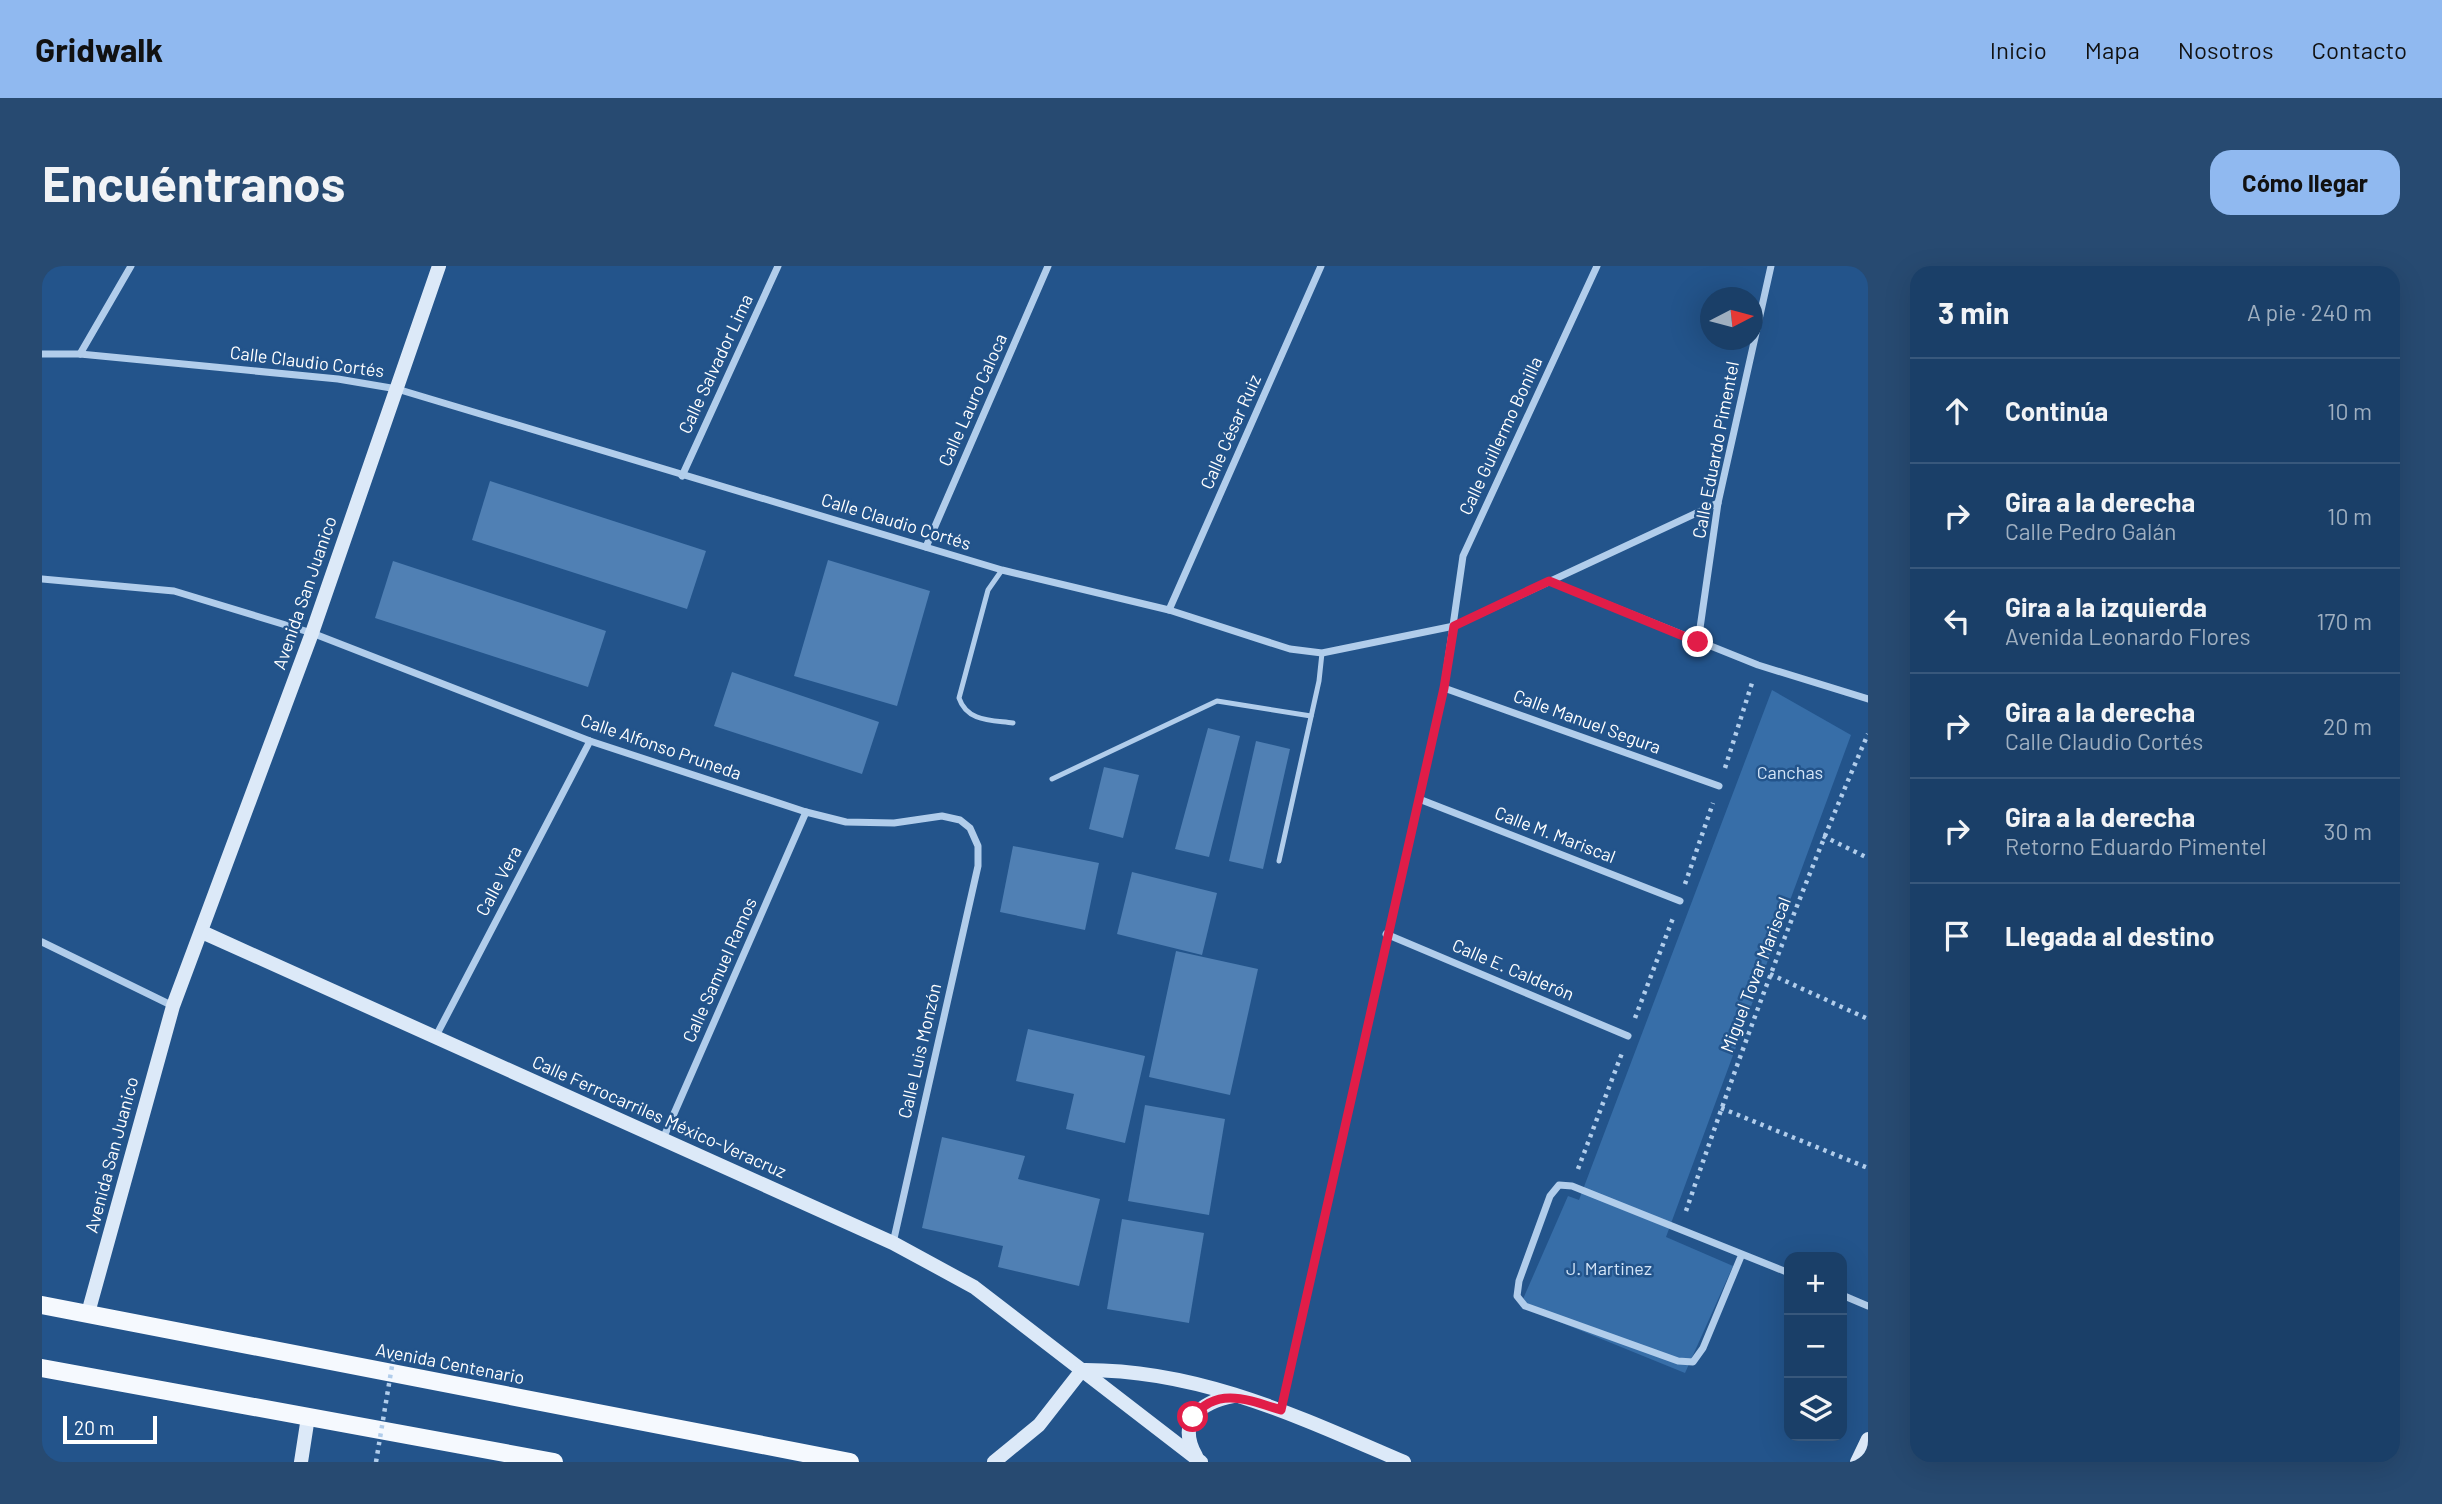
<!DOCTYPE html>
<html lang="es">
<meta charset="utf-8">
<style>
:root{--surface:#1a3f68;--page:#274a71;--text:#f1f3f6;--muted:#9fafc0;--line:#38587c;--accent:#90b9f0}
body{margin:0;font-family:Barlow,sans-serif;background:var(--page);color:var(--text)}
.controls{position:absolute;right:21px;bottom:21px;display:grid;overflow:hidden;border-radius:14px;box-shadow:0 7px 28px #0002}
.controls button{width:63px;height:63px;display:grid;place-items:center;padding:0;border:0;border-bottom:2px solid var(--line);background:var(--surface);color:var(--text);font:35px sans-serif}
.compass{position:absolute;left:1658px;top:21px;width:63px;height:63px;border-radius:50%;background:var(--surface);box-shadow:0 7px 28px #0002;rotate:84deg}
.scale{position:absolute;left:21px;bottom:18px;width:94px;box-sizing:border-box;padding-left:7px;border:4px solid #fff;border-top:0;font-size:19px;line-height:24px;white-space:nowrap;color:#fff;-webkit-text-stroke:5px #23548b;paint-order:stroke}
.stop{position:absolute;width:21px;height:21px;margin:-16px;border:5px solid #e11d48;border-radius:50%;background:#fff}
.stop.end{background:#e11d48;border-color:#fff;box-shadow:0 2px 7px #0008}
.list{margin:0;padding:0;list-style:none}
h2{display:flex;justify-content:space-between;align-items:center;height:91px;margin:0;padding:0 28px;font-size:30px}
h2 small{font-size:23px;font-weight:400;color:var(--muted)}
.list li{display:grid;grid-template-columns:46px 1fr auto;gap:21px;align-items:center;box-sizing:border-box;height:105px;padding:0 28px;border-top:2px solid var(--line)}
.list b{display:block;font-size:26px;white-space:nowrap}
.list p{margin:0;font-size:23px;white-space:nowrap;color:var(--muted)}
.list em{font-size:23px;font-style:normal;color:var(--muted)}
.icon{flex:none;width:38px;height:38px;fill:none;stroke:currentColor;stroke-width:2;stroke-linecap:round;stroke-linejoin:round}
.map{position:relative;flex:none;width:1826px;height:1196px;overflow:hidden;border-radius:21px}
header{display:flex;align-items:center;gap:42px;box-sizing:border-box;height:98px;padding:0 35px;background:var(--accent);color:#111}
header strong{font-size:33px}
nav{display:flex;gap:38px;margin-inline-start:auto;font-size:24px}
.intro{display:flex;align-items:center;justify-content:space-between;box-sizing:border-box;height:168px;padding:0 42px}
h1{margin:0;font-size:49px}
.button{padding:18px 32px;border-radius:21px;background:var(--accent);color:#111;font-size:24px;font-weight:700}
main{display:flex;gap:42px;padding:0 42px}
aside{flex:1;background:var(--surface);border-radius:21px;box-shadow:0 7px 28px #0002}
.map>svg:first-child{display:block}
</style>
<header>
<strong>Gridwalk</strong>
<nav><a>Inicio</a><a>Mapa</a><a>Nosotros</a><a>Contacto</a></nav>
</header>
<div class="intro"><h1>Encuéntranos</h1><a class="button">Cómo llegar</a></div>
<main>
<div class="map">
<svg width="1826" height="1196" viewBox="0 0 1826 1196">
<rect width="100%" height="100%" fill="#23548b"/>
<path fill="#376ea8" d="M1730 424 1809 469 1624 971 1691 1000 1643 1107 1478 1040 1526 930 1537 934Z"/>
<g fill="#5080b4">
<path d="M448 215 664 285 645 343 430 274Z"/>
<path d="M786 294 888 325 855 440 752 410Z"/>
<path d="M351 295 564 365 546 421 333 352Z"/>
<path d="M690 406 837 456 820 508 672 460Z"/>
<path d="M1166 462 1198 470 1167 591 1133 583Z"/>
<path d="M1214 475 1248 483 1221 603 1187 595Z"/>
<path d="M1062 501 1097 509 1081 572 1047 563Z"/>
<path d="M971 580 1057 597 1043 664 958 646Z"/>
<path d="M1090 606 1175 627 1160 689 1075 668Z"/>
<path d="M1134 685 1216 703 1188 829 1107 811Z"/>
<path d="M986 763 1103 790 1083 877 1024 863 1032 828 974 815Z"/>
<path d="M1103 839 1183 853 1167 949 1086 935Z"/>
<path d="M900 871 983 890 976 913 1058 933 1037 1020 956 1001 961 980 880 962Z"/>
<path d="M1080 953 1162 967 1147 1057 1065 1043Z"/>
</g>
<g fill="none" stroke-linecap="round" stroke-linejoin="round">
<g stroke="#b1cdeb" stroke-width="4.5" stroke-dasharray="3.5 5" stroke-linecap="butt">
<path d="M1683 502 1710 417"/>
<path d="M1781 570 1826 592"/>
<path d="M1643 618 1671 537"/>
<path d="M1728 708 1826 753"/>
<path d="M1593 752 1631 652"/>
<path d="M1679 842 1826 902"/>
<path d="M1536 903 1580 787"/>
<path d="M1644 945C1699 784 1758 624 1826 468"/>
</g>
<g stroke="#b1cdeb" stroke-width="5">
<path d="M960 304 946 324 917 432C925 456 950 454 971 457"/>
<path d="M1010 513 1175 435 1269 450"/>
<path d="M1237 595 1277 415 1280 387"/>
</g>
<g stroke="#b1cdeb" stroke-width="7">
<path d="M0 88H38L296 113 355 123 960 304 1127 344 1248 383 1280 387 1412 360 1676 237"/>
<path d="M38 88 89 0"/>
<path d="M640 210 736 0"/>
<path d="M884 281 1006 0"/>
<path d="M0 313 132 325 270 367 548 475 764 546 804 556 852 557 900 550 918 554 928 562 936 580V600L851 977"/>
<path d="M1507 315 1716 399 1826 433"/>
<path d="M1127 344 1279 0"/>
<path d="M1656 376 1676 237 1729 0"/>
<path d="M1402 422 1677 520"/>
<path d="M1377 533 1638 635"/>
<path d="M1344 668 1586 770"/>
<path d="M0 676 131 740"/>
<path d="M394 770 548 475"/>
<path d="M620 875 764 546"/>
<path d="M1700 988 1661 1082 1651 1096 1636 1095 1483 1040 1475 1030 1477 1015 1508 930 1517 919 1530 920 1747 1007"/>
<path d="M1800 1029 1826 1040"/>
<path d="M1239 1144 1402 422 1421 290 1555 0"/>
</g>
<g stroke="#dce9f8" stroke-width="14">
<path d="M160 666 851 977 932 1021 1159 1196"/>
<path d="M46 1047 131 740 270 367 397 0"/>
<path d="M1040 1104C1157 1103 1257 1151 1362 1196"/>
<path d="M1154 1190C1134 1155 1159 1136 1191 1130"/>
<path d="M259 1196 266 1151"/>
<path d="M952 1196 997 1159 1040 1104"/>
<path d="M1815 1196 1826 1173"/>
</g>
<g stroke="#f5f9fe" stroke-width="18">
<path d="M0 1039 808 1196"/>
<path d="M0 1102 512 1196"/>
</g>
<path stroke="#b1cdeb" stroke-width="4.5" stroke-dasharray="3.5 5" stroke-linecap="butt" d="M334 1196 353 1082"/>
</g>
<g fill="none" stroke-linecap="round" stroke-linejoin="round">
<path stroke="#e11d48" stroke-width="9" d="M1151 1151C1175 1120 1207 1134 1239 1144L1402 422 1412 360 1507 315 1656 376"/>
</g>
<g text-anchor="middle" stroke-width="5" stroke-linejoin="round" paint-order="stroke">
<g font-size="18" fill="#fff" stroke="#23548b">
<text transform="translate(265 96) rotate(7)" y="6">Calle Claudio Cortés</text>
<text transform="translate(674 98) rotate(-65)" y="6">Calle Salvador Lima</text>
<text transform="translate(931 134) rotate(-66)" y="6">Calle Lauro Caloca</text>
<text transform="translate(1189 166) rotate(-66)" y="6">Calle César Ruiz</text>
<text transform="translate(1459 170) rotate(-65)" y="6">Calle Guillermo Bonilla</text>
<text transform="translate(1674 184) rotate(-79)" y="6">Calle Eduardo Pimentel</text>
<text transform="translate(854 256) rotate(17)" y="6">Calle Claudio Cortés</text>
<text transform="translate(263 327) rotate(-71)" y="6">Avenida San Juanico</text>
<text transform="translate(1545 456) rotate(20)" y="6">Calle Manuel Segura</text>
<text transform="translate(619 481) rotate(19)" y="6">Calle Alfonso Pruneda</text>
<text transform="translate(1513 569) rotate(21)" y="6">Calle M. Mariscal</text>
<text transform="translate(457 615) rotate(-62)" y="6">Calle Vera</text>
<text transform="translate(678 704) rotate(-66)" y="6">Calle Samuel Ramos</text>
<text transform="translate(1471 704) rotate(23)" y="6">Calle E. Calderón</text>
<text transform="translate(1714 709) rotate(-69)" y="6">Miguel Tovar Mariscal</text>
<text transform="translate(878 785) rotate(-77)" y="6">Calle Luis Monzón</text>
<text transform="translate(617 851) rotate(24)" y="6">Calle Ferrocarriles México-Veracruz</text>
<text transform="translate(70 889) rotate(-75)" y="6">Avenida San Juanico</text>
<text transform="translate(408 1098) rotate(11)" y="6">Avenida Centenario</text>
</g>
<g font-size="18" fill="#d5e6f8" stroke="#23548b">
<text x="1748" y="513">Canchas</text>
<text x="1567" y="1009">J. Martinez</text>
</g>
</g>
</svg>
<div class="controls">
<button>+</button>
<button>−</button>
<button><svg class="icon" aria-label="layers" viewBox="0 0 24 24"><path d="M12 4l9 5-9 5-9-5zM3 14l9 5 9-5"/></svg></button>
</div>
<svg class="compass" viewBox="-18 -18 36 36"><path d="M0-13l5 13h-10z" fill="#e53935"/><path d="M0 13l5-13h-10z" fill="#9fafc0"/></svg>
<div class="scale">20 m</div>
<div class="stop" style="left:1151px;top:1151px"></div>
<div class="stop end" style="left:1656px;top:376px"></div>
</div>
<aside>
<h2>3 min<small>A pie · 240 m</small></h2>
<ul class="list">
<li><svg class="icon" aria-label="ahead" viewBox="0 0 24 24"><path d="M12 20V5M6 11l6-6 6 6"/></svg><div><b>Continúa</b></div><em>10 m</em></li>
<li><svg class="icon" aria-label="right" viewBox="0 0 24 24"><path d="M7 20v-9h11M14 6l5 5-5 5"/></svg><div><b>Gira a la derecha</b><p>Calle Pedro Galán</p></div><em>10 m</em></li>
<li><svg class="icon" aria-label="left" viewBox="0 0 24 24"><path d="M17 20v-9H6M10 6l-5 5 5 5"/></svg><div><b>Gira a la izquierda</b><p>Avenida Leonardo Flores</p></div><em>170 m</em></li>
<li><svg class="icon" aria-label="right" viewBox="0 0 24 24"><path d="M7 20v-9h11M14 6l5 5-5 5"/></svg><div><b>Gira a la derecha</b><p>Calle Claudio Cortés</p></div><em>20 m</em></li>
<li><svg class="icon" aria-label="right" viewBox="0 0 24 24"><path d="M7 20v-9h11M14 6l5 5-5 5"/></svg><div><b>Gira a la derecha</b><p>Retorno Eduardo Pimentel</p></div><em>30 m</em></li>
<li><svg class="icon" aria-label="arrive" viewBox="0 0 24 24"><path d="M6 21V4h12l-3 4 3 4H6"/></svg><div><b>Llegada al destino</b></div></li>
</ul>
</aside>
</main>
